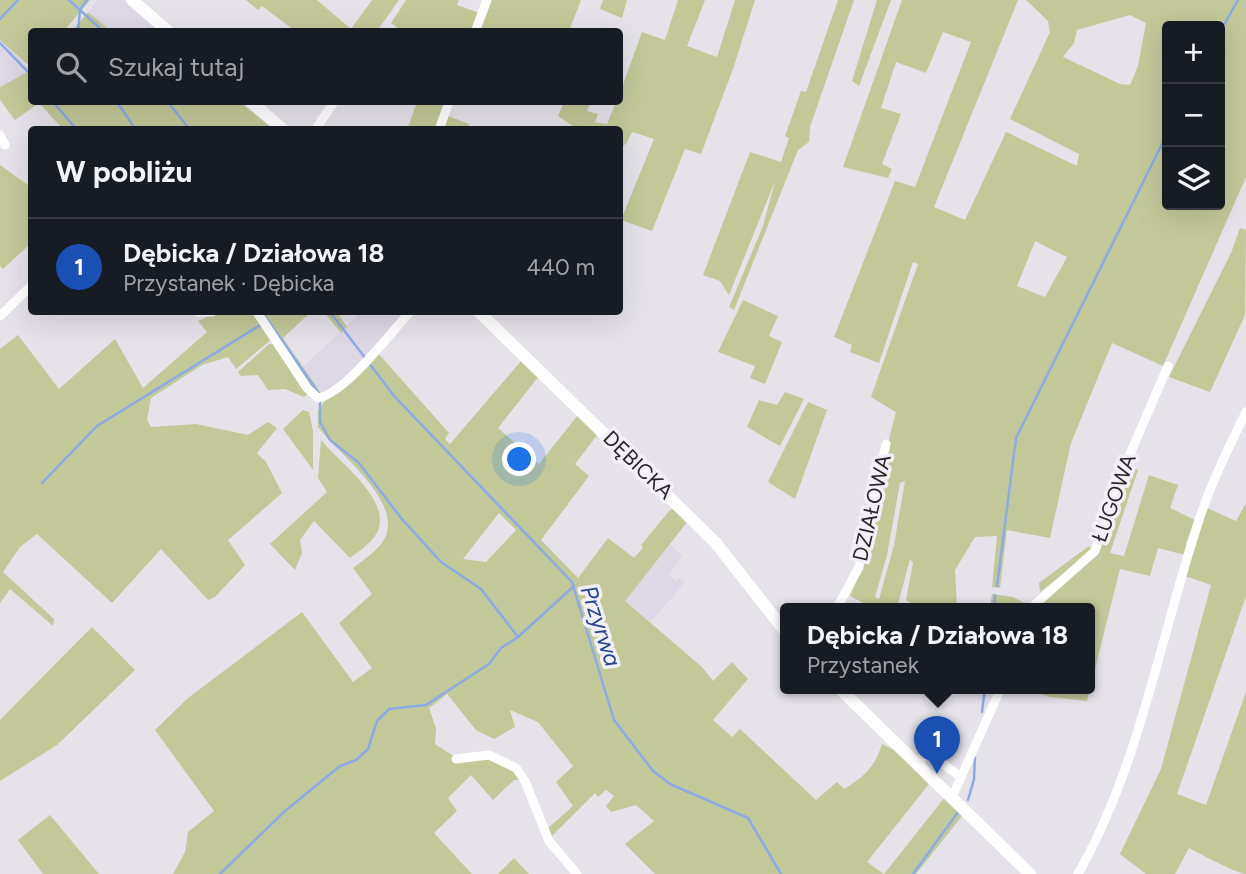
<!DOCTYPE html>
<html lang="pl">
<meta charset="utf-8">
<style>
:root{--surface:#171b24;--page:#242831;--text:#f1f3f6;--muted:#9ea1a6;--line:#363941;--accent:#7c3aed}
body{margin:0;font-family:Figtree,sans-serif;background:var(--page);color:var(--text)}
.controls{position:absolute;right:21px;top:21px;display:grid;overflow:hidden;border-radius:7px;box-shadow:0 7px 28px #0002}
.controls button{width:63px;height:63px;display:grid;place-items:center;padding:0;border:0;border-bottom:2px solid var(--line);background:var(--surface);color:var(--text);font:35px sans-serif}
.you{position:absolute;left:520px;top:460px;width:24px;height:24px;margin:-18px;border:5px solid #fff;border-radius:50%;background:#1a73e8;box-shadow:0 0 0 10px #1a73e833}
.badge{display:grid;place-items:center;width:46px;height:46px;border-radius:50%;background:var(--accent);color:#fff;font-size:23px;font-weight:700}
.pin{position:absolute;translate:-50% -58px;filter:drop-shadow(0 2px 4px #0008)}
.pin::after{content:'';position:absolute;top:37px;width:24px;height:21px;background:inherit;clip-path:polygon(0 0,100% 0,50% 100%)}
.popup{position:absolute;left:780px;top:603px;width:315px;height:91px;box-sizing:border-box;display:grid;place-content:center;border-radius:7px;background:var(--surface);filter:drop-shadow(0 2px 5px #0005);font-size:23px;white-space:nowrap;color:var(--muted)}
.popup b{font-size:26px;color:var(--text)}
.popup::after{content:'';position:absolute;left:50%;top:100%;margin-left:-14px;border:14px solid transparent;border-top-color:var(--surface)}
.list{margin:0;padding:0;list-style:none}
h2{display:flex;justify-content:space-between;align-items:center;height:91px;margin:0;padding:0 28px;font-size:30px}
h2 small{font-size:23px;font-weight:400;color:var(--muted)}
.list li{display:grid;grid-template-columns:46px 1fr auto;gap:21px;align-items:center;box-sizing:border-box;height:98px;padding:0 28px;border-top:2px solid var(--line)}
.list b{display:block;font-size:26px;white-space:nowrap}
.list p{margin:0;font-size:23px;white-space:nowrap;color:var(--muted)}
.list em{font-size:23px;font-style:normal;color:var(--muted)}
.icon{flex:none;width:38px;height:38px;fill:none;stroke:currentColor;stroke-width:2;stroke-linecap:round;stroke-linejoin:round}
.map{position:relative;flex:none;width:1246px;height:874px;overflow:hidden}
.search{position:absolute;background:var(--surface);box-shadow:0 7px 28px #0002;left:28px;top:28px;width:595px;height:77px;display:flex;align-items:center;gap:18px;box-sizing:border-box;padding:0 24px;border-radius:7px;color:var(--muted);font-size:26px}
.panel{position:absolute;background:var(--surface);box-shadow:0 7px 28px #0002;left:28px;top:126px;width:595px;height:189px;border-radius:7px}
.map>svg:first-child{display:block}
</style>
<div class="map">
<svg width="1246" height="874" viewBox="0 0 1246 874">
<rect width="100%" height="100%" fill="#e5e2ea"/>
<g fill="#ddd7e6">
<path d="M98 0H123L159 31H111L88 12Z"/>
<path d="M0 40 31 70 0 87Z"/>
<path d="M361 312H408L333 389 321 393 303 367Z"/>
<path d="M668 543 682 556 669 574 676 581 679 578 685 583 650 622 625 601Z"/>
</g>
<g fill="#c3c898" fill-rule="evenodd">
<path d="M0 0H90L64 31 32 32 31 61 27 64 0 40Z"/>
<path d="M246 0H317L351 29 372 0H399L377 31H295L262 6 258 10Z"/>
<path d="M406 0H459L457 5 479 13 472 31H402L391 23Z"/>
<path d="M491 0H581L569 31 483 32 480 30Z"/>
<path d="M603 0H627L622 18 600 9Z"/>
<path d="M678 0H705L687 46 717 57 735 0H755L733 69 701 154 685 149 652 231 621 220 654 139 632 132 627 143 620 148V130L577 129 558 116 564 102H591L587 111 598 114 595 122 607 124 616 102H620V93L642 32 665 40Z"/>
<path d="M838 0H854L810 127 809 142 798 150 734 310 729 307 763 226 775 181 729 295 720 281 703 275 750 152 781 162 789 138 785 136 801 91 806 92Z"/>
<path d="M877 0H891L859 86 852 81Z"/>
<path d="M902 0H1018L934 207 965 220 1006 132 1077 166 1079 154 1010 119 1050 32 1048 21 1026 0H1246V177L1163 366 1112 343 1071 443 1050 538 1007 530 1000 588 992 587 997 536 975 537 955 570 957 608H919L906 600 913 563 910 559 897 608H873L850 596C860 572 869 549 875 524 883 486 885 449 896 412L871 397 918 264 913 262 879 363 850 352 852 345 834 337 895 181 915 187 971 42 943 32 926 73 896 62 881 108 901 114 882 164 892 169 888 178 843 167ZM1130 15 1146 23 1138 66 1130 85 1120 84 1063 57 1074 43 1077 30ZM1167 26H1220V205H1167ZM1035 241 1067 257 1045 297 1017 286ZM905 481 894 545 879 599 875 597 887 555 900 483Z"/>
<path d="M88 12 111 31H72Z"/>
<path d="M31 70 32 102H240L273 129H63L39 103 15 120 0 100V87Z"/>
<path d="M417 102H446L436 129 407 130Z"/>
<path d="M448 116 469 124 467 129 442 130Z"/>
<path d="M0 165 32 188 31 243 3 269 0 266Z"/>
<path d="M1240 228 1246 230 1245 315 1210 392 1169 377 1231 253Z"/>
<path d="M743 300 778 316 769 336 782 342 765 384 750 378 755 366 718 352Z"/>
<path d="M219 312H251L272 339 236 369 228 357 202 365 151 398 147 420 151 427 196 424 248 435 268 422 277 428 257 453 266 462 282 493 228 540 245 565 215 597 208 600 161 549 112 603 37 534 20 547 3 572 54 619 53 626 10 589 0 603V349L18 335 59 389 115 339 143 388 207 332 198 321Z"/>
<path d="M259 312H311L283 338 321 393 315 394Z"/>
<path d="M324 312H337L347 327 341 333Z"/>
<path d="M269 344H276L308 393 304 397 285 389 268 390 258 375 241 376 238 372Z"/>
<path d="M377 352 449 433 445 439 450 444 522 360 539 376 498 428 539 464 578 415 598 434 575 464 589 476 541 540 578 578 608 538 634 558 643 548 641 545 670 510 675 508 688 521 625 601 702 667 713 681 732 662 748 679 713 720 732 737 740 729 816 800 837 782 844 789C864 777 875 767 882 744L894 750 929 784 867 862 884 874H655L625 844 654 821 636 805 611 812 606 806 614 796 606 790 598 797 595 793 552 836 548 828 573 806 556 782 573 766 538 722 510 710 515 727 494 739 476 730 447 694 429 708 436 728 435 744 455 757 452 761 484 757 516 771 519 780H514L493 800 471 775 448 798 457 811 434 833 472 874H173L185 852 188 832 214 811 155 730 188 698 302 612 353 682 372 668 339 623 372 594 353 568C362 561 374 553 382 543 409 505 338 454 318 427V411L324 402ZM499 513 516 530 486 562 463 559Z"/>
<path d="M785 392 804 399 780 446 747 427 759 400 777 405Z"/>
<path d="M808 402 827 410 795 499 768 482Z"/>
<path d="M303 410 309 412 313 431V470L283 429Z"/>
<path d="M321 440C340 464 403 507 371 541 365 547 357 553 350 558L314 521 300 540 302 553 295 570 270 544 327 492 318 478Z"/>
<path d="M1127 467 1138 470 1110 553 1124 556 1149 475 1178 485 1170 508 1195 520 1186 544 1185 555 1158 548 1150 576 1120 569 1087 701 1051 697 1021 688H1089V608H1035L1098 555Z"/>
<path d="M1246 503V596L1177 794 1206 805 1246 692V874C1238 874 1200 854 1189 848L1175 874H1146L1120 854 1161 769 1211 585 1185 576 1207 508 1236 521Z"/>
<path d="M1089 546 1092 551 1040 592 1039 583Z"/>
<path d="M992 594 1013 597 1028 605 1027 608H990Z"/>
<path d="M92 627 135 670 57 745 0 781V720Z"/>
<path d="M945 797 962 816 916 874H884Z"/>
<path d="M50 815 99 874H43L18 840Z"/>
<path d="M514 858 529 874H498Z"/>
</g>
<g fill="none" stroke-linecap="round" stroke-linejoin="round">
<g stroke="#8caae9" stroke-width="2.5">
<path d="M69 0 104 32"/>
<path d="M0 19 18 0"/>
<path d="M78 32 80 10 87 0"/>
<path d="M1220 32 1238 0"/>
<path d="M0 43 32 76"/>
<path d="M53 102 77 130"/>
<path d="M117 102 136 130"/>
<path d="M168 102 190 130"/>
<path d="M262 312 320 395V422L330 440 359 463 401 518 441 562 481 589 518 637 574 586"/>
<path d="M330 312 395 397 572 582 614 720 653 771 670 784 748 818 781 874"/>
<path d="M42 483 97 426 262 324"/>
<path d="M997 586 1016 438 1167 134"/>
<path d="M994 608 995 595"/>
<path d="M982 712 985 688"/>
<path d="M968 800 974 779 975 757"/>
<path d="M220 874 285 811 340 766 356 760 368 749 377 721 389 709 426 705 489 664 501 648 518 637"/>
<path d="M913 874 958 812"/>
</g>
<g stroke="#fff" stroke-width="9">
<path d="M475 32 487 0"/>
<path d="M315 130 334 102"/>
<path d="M439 130 449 102"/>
<path d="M0 135 5 145"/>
<path d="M198 312H212"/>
<path d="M257 312 307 388 318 398C346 393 390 333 410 312"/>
<path d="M0 316 32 285"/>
<path d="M837 608 859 567 886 444"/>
<path d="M1031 608 1095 551 1118 482 1168 366"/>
<path d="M456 759 489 755 516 768 525 781 549 841 577 874"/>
<path d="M918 763 928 753 961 777"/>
<path d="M953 795 1001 688"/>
<path d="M1078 874C1140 765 1160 638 1199 520 1211 483 1229 447 1246 412"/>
</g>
<g stroke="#fff" stroke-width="12">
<path d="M132 0 169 32"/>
<path d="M251 102 284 130"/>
<path d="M479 312 715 542 785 631"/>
<path d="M839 688 1030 874"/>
</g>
</g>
<g text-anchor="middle" stroke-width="7" stroke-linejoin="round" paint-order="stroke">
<g font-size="21" fill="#28272a" stroke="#f3eff7">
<text transform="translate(638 465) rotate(44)" y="7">DĘBICKA</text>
<text transform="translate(1114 498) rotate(-70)" y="7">ŁUGOWA</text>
<text transform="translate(872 508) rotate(-77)" y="7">DZIAŁOWA</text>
</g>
<g font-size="23" font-style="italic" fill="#26458e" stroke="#f3eff7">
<text transform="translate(601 626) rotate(72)" y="8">Przyrwa</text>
</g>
</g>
</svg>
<div class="controls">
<button>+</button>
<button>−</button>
<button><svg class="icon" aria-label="layers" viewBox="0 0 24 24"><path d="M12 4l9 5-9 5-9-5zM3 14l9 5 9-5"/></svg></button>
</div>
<div class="you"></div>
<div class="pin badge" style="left:937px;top:774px;background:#1a4fb4">1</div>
<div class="popup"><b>Dębicka / Działowa 18</b>Przystanek</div>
<div class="search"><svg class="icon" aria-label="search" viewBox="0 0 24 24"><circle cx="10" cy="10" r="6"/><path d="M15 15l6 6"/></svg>Szukaj tutaj</div>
<section class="panel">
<h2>W pobliżu<small></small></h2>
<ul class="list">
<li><span class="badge" style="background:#1a4fb4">1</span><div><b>Dębicka / Działowa 18</b><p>Przystanek · Dębicka</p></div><em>440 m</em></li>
</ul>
</section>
</div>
